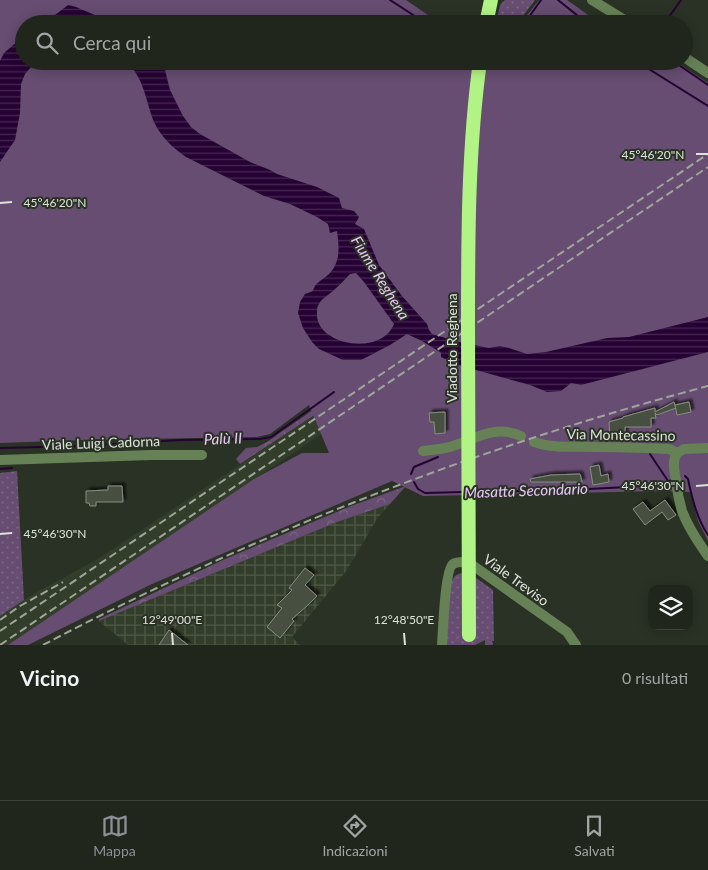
<!DOCTYPE html>
<html lang="it">
<meta charset="utf-8">
<style>
:root{--surface:#20261c;--page:#2d3229;--text:#f1f3f6;--muted:#a2a5a3;--line:#3d433b;--accent:#8c9099}
body{margin:0;font-family:Lato,sans-serif;background:var(--page);color:var(--text)}
.controls{position:absolute;right:15px;bottom:15px;display:grid;overflow:hidden;border-radius:10px;box-shadow:0 2px 12px #0003}
.controls button{width:45px;height:45px;display:grid;place-items:center;padding:0;border:0;border-bottom:1px solid var(--line);background:var(--surface);color:var(--text);font:25px sans-serif}
.list{margin:0;padding:0;list-style:none}
h2{display:flex;justify-content:space-between;align-items:center;height:65px;margin:0;padding:0 20px;font-size:21px}
h2 small{font-size:16px;font-weight:400;color:var(--muted)}
.icon{flex:none;width:28px;height:28px;fill:none;stroke:currentColor;stroke-width:2;stroke-linecap:round;stroke-linejoin:round}
.map{position:relative;flex:none;width:708px;height:645px;overflow:hidden}
.search{position:absolute;background:var(--surface);box-shadow:0 2px 12px #0003;left:15px;right:15px;top:15px;height:55px;display:flex;align-items:center;gap:12px;box-sizing:border-box;padding:0 18px;border-radius:28px;color:var(--muted);font-size:19px}
.sheet{height:155px;background:var(--surface)}
nav{display:flex;justify-content:space-around;align-items:center;box-sizing:border-box;height:70px;border-top:1px solid var(--line);background:var(--surface);font-size:14px;color:var(--muted)}
nav a{display:grid;justify-items:center;gap:2px}
nav .on{color:var(--accent)}
.map>svg:first-child{display:block}
</style>
<div class="map">
<svg width="708" height="645" viewBox="0 0 708 645">
<defs>
<pattern id="industrial-grid" width="8" height="8" patternUnits="userSpaceOnUse" patternTransform="scale(1.25)"><rect width="8" height="8" fill="#323d2a"/><path d="M0 4h8M4 0v8" fill="none" stroke="#4f5948"/></pattern>
<pattern id="grass-dots" width="8" height="8" patternUnits="userSpaceOnUse" patternTransform="scale(1.25)"><rect width="8" height="8" fill="#664d71"/><path d="M2 2h.1M6 6h.1" fill="none" stroke="#7b6685" stroke-width="1.8" stroke-linecap="round"/></pattern>
<pattern id="forest-crowns" width="20" height="18" patternUnits="userSpaceOnUse" patternTransform="scale(1.25)"><rect width="20" height="18" fill="#664d71"/><path d="M2 6a3 3 0 1 1 6 0M12 15a3 3 0 1 1 6 0" fill="none" stroke="#7b6685"/></pattern>
<pattern id="water-rules" width="6" height="5" patternUnits="userSpaceOnUse" patternTransform="scale(1.25)"><rect width="6" height="5" fill="#260234"/><path d="M0 2.5h6" fill="none" stroke="#452751"/></pattern>
<filter id="shadow"><feDropShadow dx="3" dy="-3" stdDeviation="1" flood-color="#0009"/></filter>
</defs>
<rect width="100%" height="100%" fill="#2a3225"/>
<path fill="#323d2a" d="M419 346 421 367 9 645H0V616L35 593 96 560Z"/>
<path fill="url(#industrial-grid)" d="M390 504 377 519 347 570 292 637 300 645H128L99 621 337 522Z"/>
<g fill="url(#grass-dots)">
<path d="M505 0H535L517 24H496L500 5Z"/>
<path d="M17 471 24 600 0 616V473Z"/>
<path d="M469 573 493 590 494 641H492L493 645H485V640L475 645H447C447 632 448 585 454 577 457 573 463 573 469 573Z"/>
</g>
<g fill="url(#forest-crowns)">
<path d="M340 391 345 395 240 464 236 459 246 448 257 447 267 442Z"/>
<path d="M406 486 390 504 337 522 99 621V619L225 559 351 506Z"/>
</g>
<g fill="#664d71">
<path d="M0 0H406L441 24H24V61H675L708 83V541L698 521 690 492 665 491 423 496 392 481 152 584 28 645H8L254 479 302 453H329L309 405 270 434 257 437 84 440 0 443Z"/>
<path d="M539 0H567L601 24H520Z"/>
</g>
<g fill="url(#water-rules)" fill-rule="evenodd">
<path d="M68 5 76 7 116 24H35L55 15Z"/>
<path d="M24 36V61H36L25 74 21 84 20 113 15 140 0 162V61L4 53Z"/>
<path d="M121 61H161L164 66 170 90 183 116 191 127 200 134 250 162 270 170 277 174 317 187 339 198 342 208 354 211 359 217 355 224 364 229 379 265 402 296 427 324 429 330 432 334 459 342 489 348 500 346 509 348 527 354 546 352 607 338 629 337 708 317V352L581 385 571 383 561 391 547 392 530 385 458 365 441 357V353L440 352 422 341 407 334 390 345 361 360H343L319 349 312 342 303 328 298 313 300 302 305 294 313 291C315 282 322 281 329 274 341 262 339 246 337 231L330 233 328 224 317 217 290 204 264 196 186 157C173 148 161 137 154 122 147 105 144 80 131 67 129 65 124 63 121 61ZM356 273 364 282 394 324C381 357 316 345 317 314 317 313 317 307 318 306 321 298 329 295 334 290 340 285 345 279 350 274Z"/>
</g>
<g fill="none" stroke-linecap="round" stroke-linejoin="round">
<g stroke="#260234" stroke-width="2">
<path d="M390 0 427 24"/>
<path d="M558 0 588 24"/>
<path d="M524 24 541 0"/>
<path d="M664 24 681 0"/>
<path d="M636 61 708 106"/>
<path d="M673 61 708 85"/>
<path d="M96 445 181 440 260 439 271 437 334 392"/>
<path d="M0 448 81 446"/>
<path d="M650 454 668 481"/>
<path d="M0 469 12 468"/>
<path d="M411 474 414 467 438 457"/>
<path d="M685 476 688 479C692 498 697 519 708 535"/>
<path d="M414 482 418 489 425 493 464 492"/>
<path d="M474 492 567 490 629 487 657 485 672 480"/>
</g>
</g>
<g fill="#464f40" stroke="#858f7f" filter="url(#shadow)">
<path d="M674 402 676 408 657 415 655 413 656 418H651V427H625V437L610 438 609 422 623 418V417L655 408V412Z"/>
<path d="M689 402 691 412 677 415 675 405Z"/>
<path d="M445 412V433L435 434 434 422H430L429 413Z"/>
<path d="M599 465 601 476 608 474 609 482 593 485 590 467Z"/>
<path d="M580 474 582 482H531L530 479 551 475Z"/>
<path d="M108 486H122L123 502H96V506H90L89 503H86V491L108 490Z"/>
<path d="M665 500 676 515 668 520 662 512 645 525 633 509 643 502 650 511Z"/>
<path d="M305 568 314 575 305 585 317 596 308 605 292 619 294 621 280 638 267 627 282 608 277 605 292 590 289 588Z"/>
<path d="M169 630 188 645H159Z"/>
</g>
<g fill="none" stroke-linecap="round" stroke-linejoin="round">
<g stroke="#678157" stroke-width="10">
<path d="M592 0 631 24"/>
<path d="M684 57 708 73"/>
<path d="M534 442C554 449 574 446 596 447 620 447 645 448 669 449L677 453"/>
<path d="M423 451C432 450 441 449 450 447 476 439 494 424 521 436"/>
<path d="M677 453C672 461 674 470 676 480 677 490 679 501 682 511 688 527 698 542 708 556"/>
<path d="M677 453 684 449 708 448"/>
<path d="M0 460 151 455H202"/>
<path d="M442 645C443 632 445 569 453 564 458 561 463 562 468 562L567 632 576 645"/>
</g>
<path stroke="#b2f386" stroke-width="14" d="M486 24 491 0"/>
<g stroke="#9fa59b" stroke-width="2" stroke-dasharray="8 4" stroke-linecap="butt">
<path d="M0 620 20 606 63 582"/>
<path d="M0 631 708 154"/>
<path d="M0 645 708 167"/>
<path d="M43 645C254 534 478 447 708 386"/>
</g>
<path stroke="#b2f386" stroke-width="14" d="M469 635C469 532 468 428 468 325 468 237 468 149 480 61"/>
</g>
<path fill="none" stroke="#dce2d9" stroke-width="2" d="M696 154H708M0 203 12 202M696 486 708 485M0 534 12 533M172 633 173 645M404 633 405 645"/>
<g text-anchor="middle" stroke-width="4" stroke-linejoin="round" paint-order="stroke">
<g font-size="14" fill="#dce2d9" stroke="#2a3225">
<text transform="translate(452 348) rotate(-90)" y="5">Viadotto Reghena</text>
<text transform="translate(621 435) rotate(1)" y="5">Via Montecassino</text>
<text transform="translate(101 443) rotate(-2)" y="5">Viale Luigi Cadorna</text>
<text transform="translate(516 580) rotate(36)" y="5">Viale Treviso</text>
</g>
<g font-size="15" font-style="italic" fill="#e9c7f8" stroke="#2a3225">
<text transform="translate(380 278) rotate(58)" y="5">Fiume Reghena</text>
<text transform="translate(223 439) rotate(-2)" y="5">Palù II</text>
<text transform="translate(526 491) rotate(-2)" y="5">Masatta Secondario</text>
</g>
</g>
<g font-size="12" text-anchor="middle" fill="#dce2d9" stroke="#2a3225" stroke-width="4" stroke-linejoin="round" paint-order="stroke">
<text x="653" y="159">45°46'20"N</text>
<text x="55" y="207">45°46'20"N</text>
<text x="653" y="490">45°46'30"N</text>
<text x="55" y="538">45°46'30"N</text>
<text x="172" y="624">12°49'00"E</text>
<text x="404" y="624">12°48'50"E</text>
</g>
</svg>
<div class="controls">
<button><svg class="icon" aria-label="layers" viewBox="0 0 24 24"><path d="M12 4l9 5-9 5-9-5zM3 14l9 5 9-5"/></svg></button>
</div>
<div class="search"><svg class="icon" aria-label="search" viewBox="0 0 24 24"><circle cx="10" cy="10" r="6"/><path d="M15 15l6 6"/></svg>Cerca qui</div>
</div>
<section class="sheet">
<h2>Vicino<small>0 risultati</small></h2>
<ul class="list">
</ul>
</section>
<nav>
<a class="on"><svg class="icon" aria-label="map" viewBox="0 0 24 24"><path d="M3 6l6-2 6 2 6-2v14l-6 2-6-2-6 2zM9 4v14M15 6v14"/></svg>Mappa</a>
<a><svg class="icon" aria-label="directions" viewBox="0 0 24 24"><path d="M12 3l9 9-9 9-9-9zM9 14v-3h6M13 9l2 2-2 2"/></svg>Indicazioni</a>
<a><svg class="icon" aria-label="saved" viewBox="0 0 24 24"><path d="M7 4h10v16l-5-4-5 4z"/></svg>Salvati</a>
</nav>
